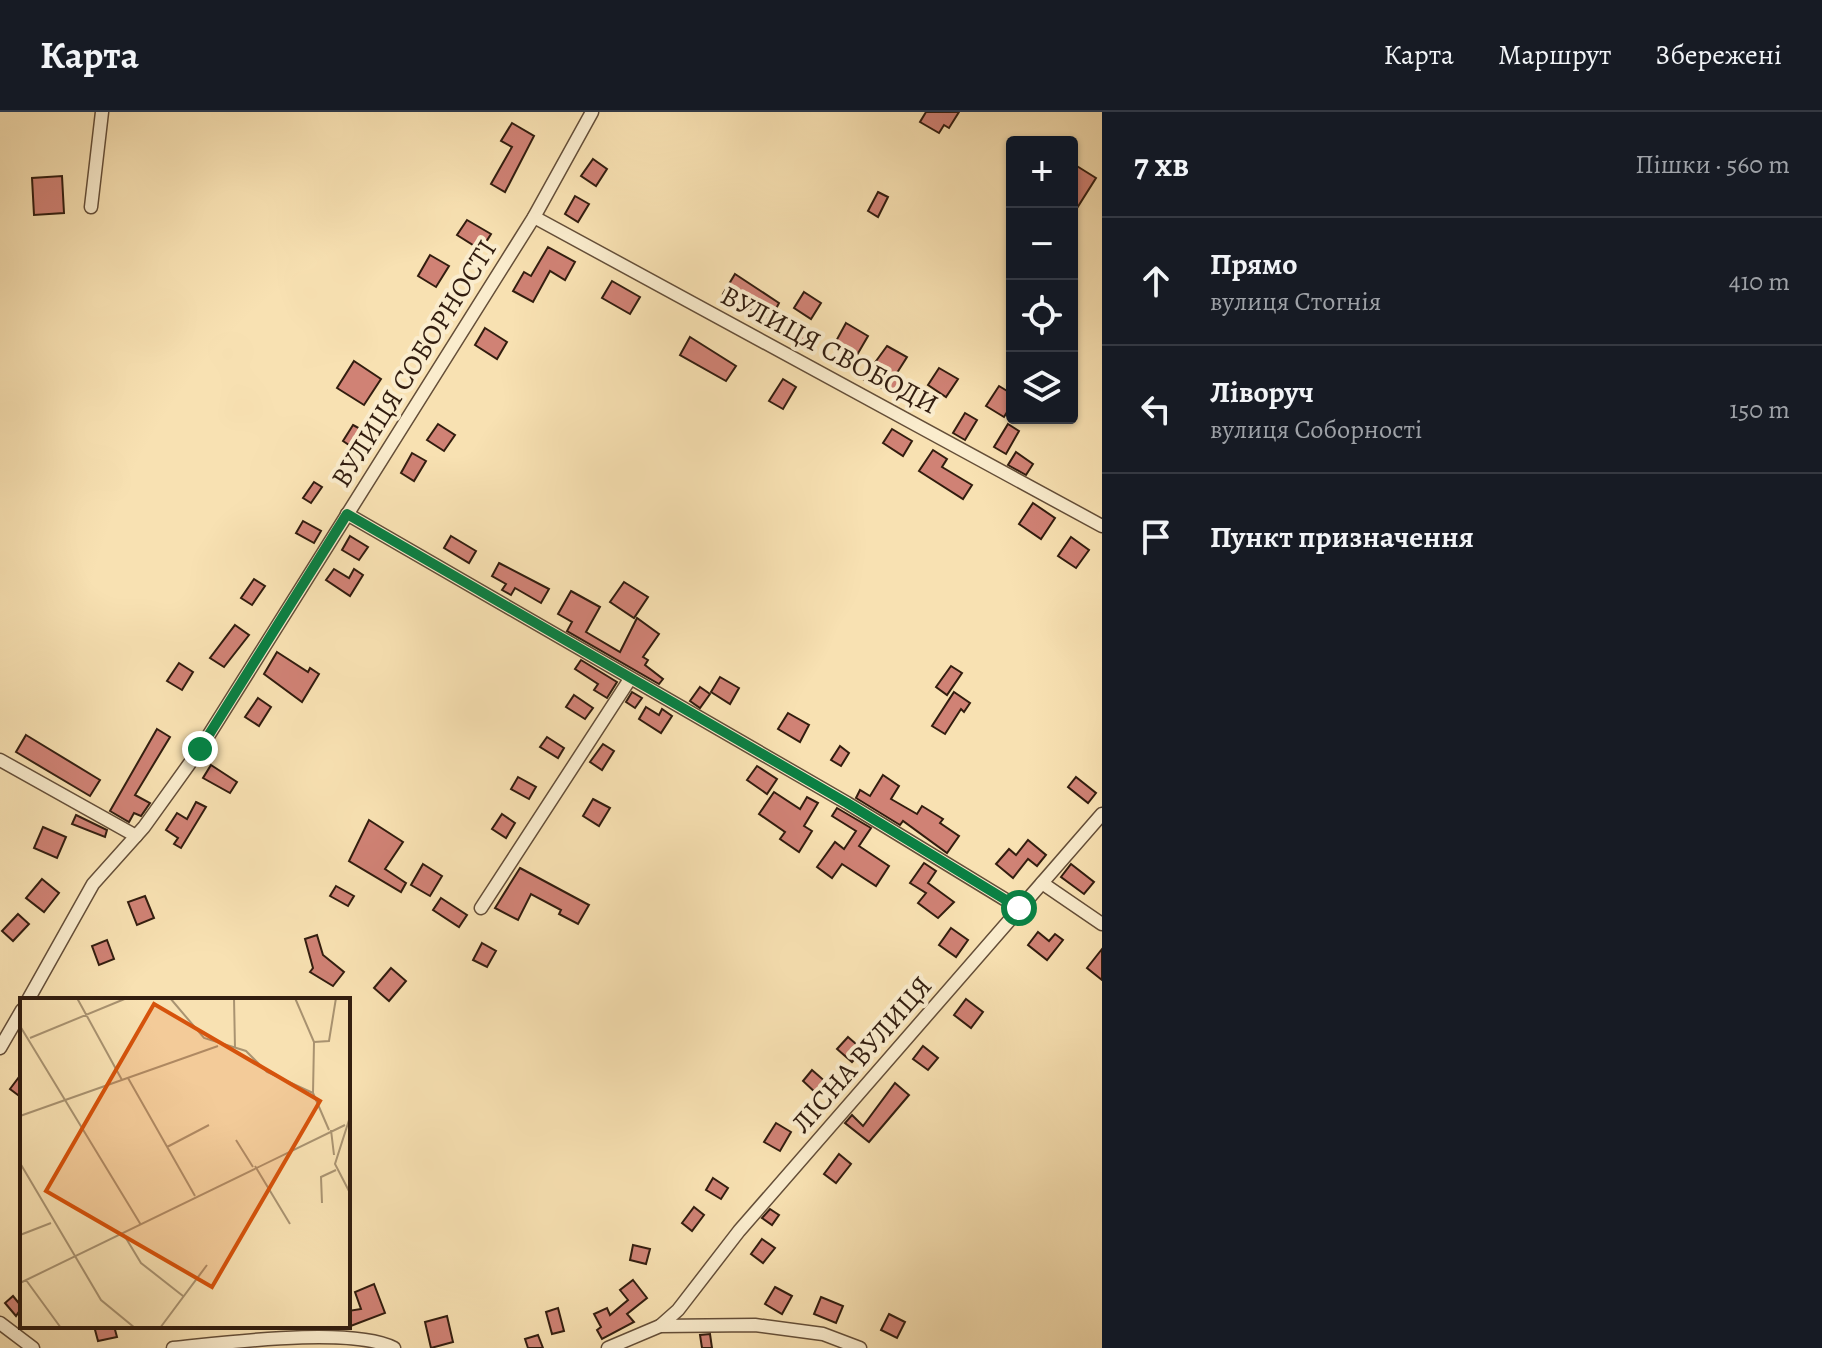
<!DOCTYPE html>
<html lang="uk">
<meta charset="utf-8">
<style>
:root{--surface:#171b24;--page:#20242c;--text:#f1f3f6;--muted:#9ea1a6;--line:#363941}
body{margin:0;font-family:Alegreya,serif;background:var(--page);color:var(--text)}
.controls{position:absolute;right:24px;top:24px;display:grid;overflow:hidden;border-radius:8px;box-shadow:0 2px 6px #0004}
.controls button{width:72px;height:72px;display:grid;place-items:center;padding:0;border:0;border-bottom:2px solid var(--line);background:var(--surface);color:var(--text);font:40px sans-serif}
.stop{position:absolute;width:24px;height:24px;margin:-18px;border:6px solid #0b8043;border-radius:50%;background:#fff}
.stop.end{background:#0b8043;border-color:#fff;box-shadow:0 2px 8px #0008}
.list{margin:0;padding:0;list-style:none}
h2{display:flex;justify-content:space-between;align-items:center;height:104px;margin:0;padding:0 32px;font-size:34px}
h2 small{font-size:26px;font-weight:400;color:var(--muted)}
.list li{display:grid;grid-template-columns:52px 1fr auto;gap:24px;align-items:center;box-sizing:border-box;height:128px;padding:0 32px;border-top:2px solid var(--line)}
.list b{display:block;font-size:30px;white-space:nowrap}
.list p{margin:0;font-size:26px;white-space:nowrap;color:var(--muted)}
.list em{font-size:26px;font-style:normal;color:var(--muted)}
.icon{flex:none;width:44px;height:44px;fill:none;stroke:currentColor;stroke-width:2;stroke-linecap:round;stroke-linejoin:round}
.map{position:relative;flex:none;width:1102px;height:1236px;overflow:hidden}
header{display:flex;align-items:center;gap:48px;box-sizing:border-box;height:112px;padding:0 40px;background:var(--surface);border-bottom:2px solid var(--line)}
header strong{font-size:38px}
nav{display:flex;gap:44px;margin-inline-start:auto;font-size:28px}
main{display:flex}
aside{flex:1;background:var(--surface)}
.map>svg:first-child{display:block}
</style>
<header>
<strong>Карта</strong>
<nav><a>Карта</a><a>Маршрут</a><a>Збережені</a></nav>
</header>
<main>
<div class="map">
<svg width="1102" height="1236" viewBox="0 0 1102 1236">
<rect width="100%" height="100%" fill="#f8e1b2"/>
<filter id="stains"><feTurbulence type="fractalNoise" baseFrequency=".0025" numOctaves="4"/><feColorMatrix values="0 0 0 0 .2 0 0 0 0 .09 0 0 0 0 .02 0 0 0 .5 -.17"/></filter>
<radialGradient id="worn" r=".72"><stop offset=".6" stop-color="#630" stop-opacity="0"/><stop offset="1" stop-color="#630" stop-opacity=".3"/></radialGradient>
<g fill="#d08275" stroke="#321d0f" stroke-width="2">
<path d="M926 0H959L949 16 944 13 939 21 920 10Z"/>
<path d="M512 11 534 24 505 80 491 72 512 35 501 29Z"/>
<path d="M593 47 607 57 596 74 581 64Z"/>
<path d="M1072 51 1096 66 1072 104Z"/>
<path d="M62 64 64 101 34 103 32 66Z"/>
<path d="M878 80 888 85 878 105 868 99Z"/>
<path d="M575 84 589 92 578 110 565 102Z"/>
<path d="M467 108 491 122 481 138 457 123Z"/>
<path d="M548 135 575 150 565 168 550 159 533 190 513 179 524 160 531 164Z"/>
<path d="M430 143 449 154 436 175 418 164Z"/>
<path d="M735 162 779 191 770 208 723 182Z"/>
<path d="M612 169 640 185 630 202 602 186Z"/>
<path d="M804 180 821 191 811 207 794 196Z"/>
<path d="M846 211 868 224 857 243 835 231Z"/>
<path d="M485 216 507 230 497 247 475 233Z"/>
<path d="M800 218 809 224 803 234 794 228Z"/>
<path d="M690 225 736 254 726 269 680 243Z"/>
<path d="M887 234 907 245 895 264 927 281 918 294 898 280 897 283 863 267Z"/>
<path d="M354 249 381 267 364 293 337 276Z"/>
<path d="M939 256 958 267 946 285 928 273Z"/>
<path d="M783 267 796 275 783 297 769 289Z"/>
<path d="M999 274 1012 282V292L1004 305 986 294Z"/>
<path d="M965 301 977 308 965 328 953 321Z"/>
<path d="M438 312 455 323 444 339 427 328Z"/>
<path d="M1008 312 1019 319 1006 342 994 335Z"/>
<path d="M353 313 366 320 355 337 343 329Z"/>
<path d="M892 317 912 329 903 344 883 331Z"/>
<path d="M933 338 947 347 942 355 972 373 963 387 919 359Z"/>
<path d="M1016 340 1033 352 1026 363 1008 353Z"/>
<path d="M412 341 426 349 414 369 401 361Z"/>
<path d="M314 370 322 375 311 391 303 386Z"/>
<path d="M1033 391 1055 406 1041 427 1019 412Z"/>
<path d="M303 409 321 419 314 431 296 421Z"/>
<path d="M350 424 368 435 359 448 342 438Z"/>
<path d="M451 424 476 439 469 451 444 436Z"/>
<path d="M1071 425 1089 438 1076 456 1058 444Z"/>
<path d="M499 451 549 477 541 491 515 476 511 483 502 478 506 472 492 464Z"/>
<path d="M334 457 349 466 354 457 363 463 350 484 326 468Z"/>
<path d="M254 467 265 474 252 493 241 486Z"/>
<path d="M624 470 648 485 634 506 610 490Z"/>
<path d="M571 479 600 495 586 520 620 540 637 506 659 522 643 545 648 548 645 553 663 567 659 572 567 519 572 510 558 502Z"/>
<path d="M235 513 249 523 224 555 210 546Z"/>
<path d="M277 540 308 560 310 556 319 562 302 590 264 562Z"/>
<path d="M581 548 617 570 607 586 594 578 598 572 575 557Z"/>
<path d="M179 551 193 560 182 578 167 569Z"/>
<path d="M951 554 962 561 947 583 936 575Z"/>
<path d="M720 565 739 576 730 592 711 580Z"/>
<path d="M700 575 710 582 700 596 690 589Z"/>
<path d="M632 580 642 586 635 596 626 590Z"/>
<path d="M954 580 970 591 964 600 961 597 945 622 932 614Z"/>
<path d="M574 583 593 596 585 607 566 595Z"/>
<path d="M258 586 271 595 259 614 245 605Z"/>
<path d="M646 595 659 603 662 597 672 604 661 621 639 607Z"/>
<path d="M788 601 809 613 800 630 778 617Z"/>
<path d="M157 617 170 625 135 683 150 691 141 704 134 701 129 710 110 699Z"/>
<path d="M26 623 100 668 90 684 16 640Z"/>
<path d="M547 625 564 636 558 646 540 635Z"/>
<path d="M603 632 614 639 602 658 590 650Z"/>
<path d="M840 634 849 641 841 654 831 648Z"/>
<path d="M211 653 237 670 230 681 203 666Z"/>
<path d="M757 654 777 667 767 682 747 668Z"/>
<path d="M883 663 899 674 891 687 917 702 922 694 943 707 940 711 959 724 947 741 903 709 900 713 856 686 860 678 870 684Z"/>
<path d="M518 665 536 675 529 687 511 677Z"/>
<path d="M1076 665 1096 681 1088 691 1068 675Z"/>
<path d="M774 680 800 697 807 685 818 691 804 714 812 719 799 740 780 727 785 720 759 702Z"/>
<path d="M593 687 610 696 599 714 583 704Z"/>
<path d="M196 690 206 695 181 736 174 732 178 726 166 718 177 701 187 707Z"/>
<path d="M837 696 871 716 859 734 889 754 876 774 842 752 832 766 817 755 835 730 844 737 856 719 832 704Z"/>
<path d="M502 702 515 711 506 726 492 717Z"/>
<path d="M76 703 107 718 105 725 72 712Z"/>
<path d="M369 708 403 730 385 757 406 771 401 780 349 749Z"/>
<path d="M43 715 66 725 57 746 34 736Z"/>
<path d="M1028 728 1046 743 1037 754 1028 747 1013 766 996 752 1009 737 1016 743Z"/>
<path d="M924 751 936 759 928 771 954 790 938 806 918 791 926 781 910 771Z"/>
<path d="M423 752 442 764 430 784 411 773Z"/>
<path d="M1071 752 1094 770 1084 782 1061 765Z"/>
<path d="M520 756 589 793 578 812 559 802 561 798 531 782 518 808 495 796Z"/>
<path d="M42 767 59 781 44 800 26 786Z"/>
<path d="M336 774 354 784 348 794 330 784Z"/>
<path d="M145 784 154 806 137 813 128 790Z"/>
<path d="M441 786 467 803 459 815 433 798Z"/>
<path d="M18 802 29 812 13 829 2 819Z"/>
<path d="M951 816 968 828 956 845 939 833Z"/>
<path d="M1038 820 1049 829 1055 822 1063 828 1047 848 1028 833Z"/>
<path d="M317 823 323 843 344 860 333 874 310 860 313 856 305 827Z"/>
<path d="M107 828 114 847 99 853 92 834Z"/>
<path d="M482 831 496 839 487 855 473 848Z"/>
<path d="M1102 837V868L1087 856Z"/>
<path d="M391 856 406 869 389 889 374 876Z"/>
<path d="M966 887 983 900 971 916 954 903Z"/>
<path d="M848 925 863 938 852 950 837 937Z"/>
<path d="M923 934 938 946 928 958 913 947Z"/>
<path d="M812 958 827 971 817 982 803 969Z"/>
<path d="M22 961V986L10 977Z"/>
<path d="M895 971 909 983 869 1030 845 1011 852 1003 863 1014Z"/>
<path d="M776 1011 791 1020 780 1039 764 1030Z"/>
<path d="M839 1042 851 1052 836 1071 824 1062Z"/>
<path d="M713 1066 728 1076 721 1087 706 1078Z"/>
<path d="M694 1095 704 1103 692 1119 682 1111Z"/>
<path d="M770 1097 779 1103 772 1113 762 1106Z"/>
<path d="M762 1127 775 1136 763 1151 751 1142Z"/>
<path d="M633 1133 650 1137 646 1152 630 1148Z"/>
<path d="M633 1168 647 1186 627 1202 634 1210 602 1227 597 1218 601 1215 594 1202 607 1196 610 1203 628 1188 620 1178Z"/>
<path d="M374 1172 385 1201 348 1215V1199L361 1197 355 1180Z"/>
<path d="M775 1175 792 1184 782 1202 765 1192Z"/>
<path d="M13 1184 22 1195 16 1204 5 1191Z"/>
<path d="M821 1185 843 1194 836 1211 814 1202Z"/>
<path d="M558 1196 564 1219 552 1222 546 1200Z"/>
<path d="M889 1202 905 1210 897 1226 881 1218Z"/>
<path d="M447 1204 453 1230 431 1236 425 1210Z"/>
<path d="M94 1214H114L117 1225 98 1229Z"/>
<path d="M710 1222 712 1236H702L700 1223Z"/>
<path d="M538 1223 543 1236H528L525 1227Z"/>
</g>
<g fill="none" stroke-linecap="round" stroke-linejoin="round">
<defs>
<g id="minor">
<path d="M91 95 102 0"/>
<path d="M534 105 1102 414"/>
<path d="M347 402 847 691 1019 796"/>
<path d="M0 648 136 724"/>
<path d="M1042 771 1102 812"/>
<path d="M481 796 630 567"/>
<path d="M28 888 93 772 144 715 200 637 534 105 592 0"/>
<path d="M0 936 22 898"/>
<path d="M0 1211 33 1236"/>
<path d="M660 1214 678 1198 739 1119 1102 702"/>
<path d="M173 1236C225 1231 350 1214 394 1236"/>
<path d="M608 1236 660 1214 755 1213 823 1222 860 1236"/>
</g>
</defs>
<use href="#minor" stroke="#644e38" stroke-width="15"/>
<use href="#minor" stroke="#faeccd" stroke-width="12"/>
</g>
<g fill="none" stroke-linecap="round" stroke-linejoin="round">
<path stroke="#0b8043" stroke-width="10" d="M200 637 347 402 847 691 1019 796"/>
</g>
<g text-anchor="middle" stroke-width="8" stroke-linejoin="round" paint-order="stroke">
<g font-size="28" fill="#321d0f" stroke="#faeccd">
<text transform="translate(830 237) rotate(28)" y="10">ВУЛИЦЯ СВОБОДИ</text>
<text transform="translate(413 251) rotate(-58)" y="10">ВУЛИЦЯ СОБОРНОСТІ</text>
<text transform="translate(861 942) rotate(-49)" y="10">ЛІСНА ВУЛИЦЯ</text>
</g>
</g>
<g transform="translate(20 886)">
<rect width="330" height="330" fill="#f8e1b2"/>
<path fill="none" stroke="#a99371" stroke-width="2" d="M57 0 102 82M150 0 184 40 226 53 247 74 293 95M214 0 215 50M275 0 294 44 293 95 309 132M0 28 121 227M10 40 107 0M294 44 309 43 316 0M108 80 175 198M0 118 198 48M330 119 315 166 330 195M311 132 314 157M216 142 233 169M147 149 189 127M0 165 81 302 115 330M235 168 270 226M302 205 301 179 316 172M0 237 31 225M104 237 121 265 163 298M6 282 41 330M0 285 325 127M140 330 187 267"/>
<path fill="#d6530c" fill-opacity="0.15" stroke="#d6530c" stroke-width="4" d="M134 6 300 103 192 289 26 193Z"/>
<rect width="330" height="330" fill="none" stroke="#321d0f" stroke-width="4"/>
</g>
<rect width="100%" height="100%" filter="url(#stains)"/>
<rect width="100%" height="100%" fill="url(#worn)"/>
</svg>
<div class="controls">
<button>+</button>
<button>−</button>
<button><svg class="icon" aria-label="locate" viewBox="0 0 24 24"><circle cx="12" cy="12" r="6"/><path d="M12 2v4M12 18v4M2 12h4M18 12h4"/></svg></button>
<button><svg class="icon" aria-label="layers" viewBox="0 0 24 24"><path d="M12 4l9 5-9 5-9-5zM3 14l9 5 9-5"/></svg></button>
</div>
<div class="stop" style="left:1019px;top:796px"></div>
<div class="stop end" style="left:200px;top:637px"></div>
</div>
<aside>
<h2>7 хв<small>Пішки · 560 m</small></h2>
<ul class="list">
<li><svg class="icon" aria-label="ahead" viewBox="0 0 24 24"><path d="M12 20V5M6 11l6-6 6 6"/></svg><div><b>Прямо</b><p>вулиця Стогнія</p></div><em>410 m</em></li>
<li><svg class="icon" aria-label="left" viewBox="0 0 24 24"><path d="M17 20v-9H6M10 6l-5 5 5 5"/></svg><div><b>Ліворуч</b><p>вулиця Соборності</p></div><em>150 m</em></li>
<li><svg class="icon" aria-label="arrive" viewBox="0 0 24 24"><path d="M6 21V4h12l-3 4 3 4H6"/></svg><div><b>Пункт призначення</b></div></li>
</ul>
</aside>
</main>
